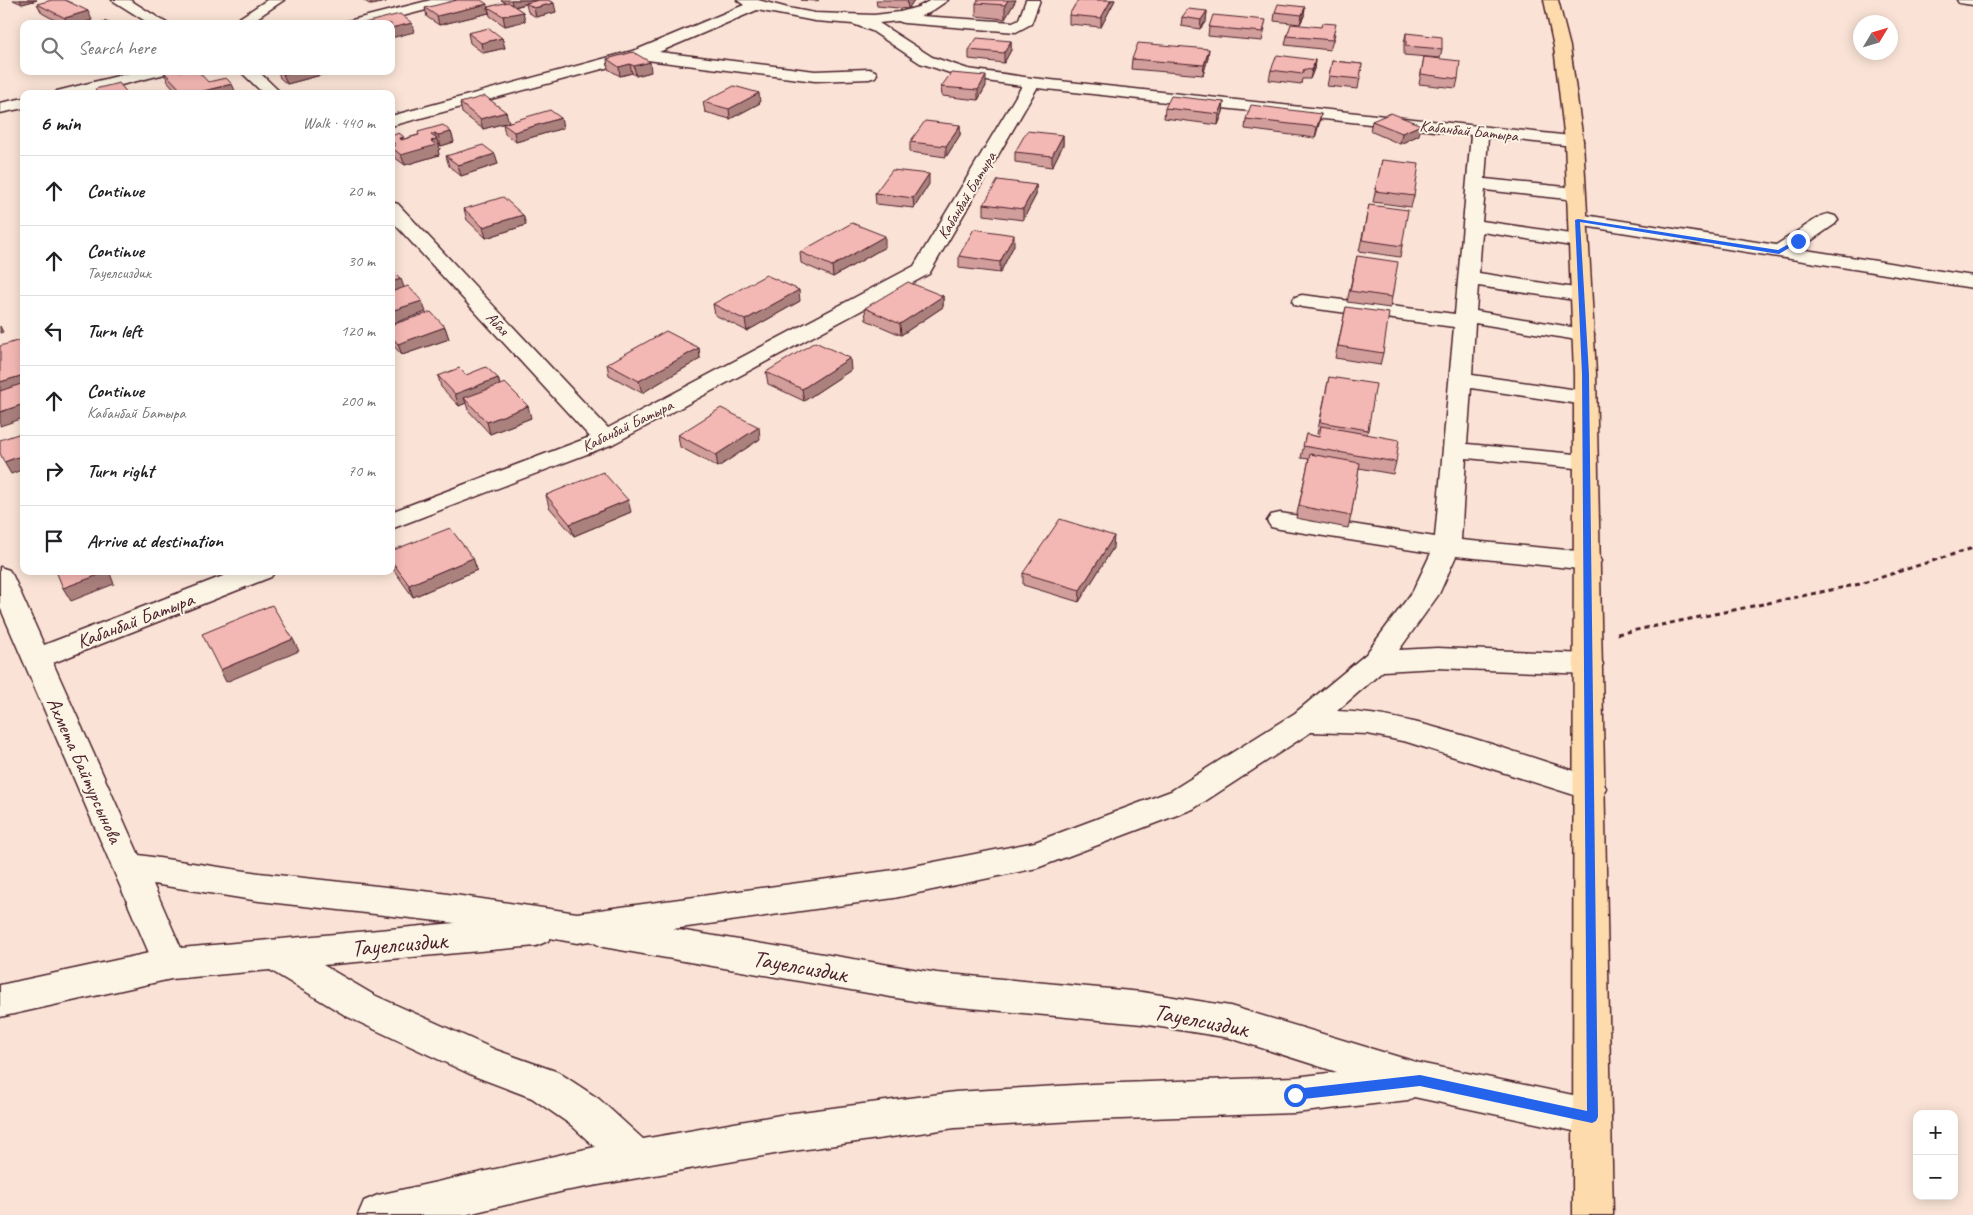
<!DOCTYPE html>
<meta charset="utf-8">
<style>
:root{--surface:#fff;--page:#f6f6f6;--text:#202124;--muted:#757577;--line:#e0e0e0}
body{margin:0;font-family:Caveat,sans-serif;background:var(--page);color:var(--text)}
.controls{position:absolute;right:15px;bottom:15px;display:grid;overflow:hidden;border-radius:10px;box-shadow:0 2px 12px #0003}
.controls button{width:45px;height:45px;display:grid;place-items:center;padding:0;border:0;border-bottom:1px solid var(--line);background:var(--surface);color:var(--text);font:25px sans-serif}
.compass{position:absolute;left:1853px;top:15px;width:45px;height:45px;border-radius:50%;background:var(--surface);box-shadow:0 2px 12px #0003;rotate:52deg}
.stop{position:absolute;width:15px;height:15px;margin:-11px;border:4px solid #2563eb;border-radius:50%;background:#fff}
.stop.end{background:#2563eb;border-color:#fff;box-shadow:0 1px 5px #0008}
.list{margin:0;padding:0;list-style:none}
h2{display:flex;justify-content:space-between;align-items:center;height:65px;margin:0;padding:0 20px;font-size:21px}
h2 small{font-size:16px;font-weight:400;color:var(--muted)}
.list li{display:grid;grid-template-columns:32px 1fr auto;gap:15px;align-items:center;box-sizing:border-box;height:70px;padding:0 20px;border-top:1px solid var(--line)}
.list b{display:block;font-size:19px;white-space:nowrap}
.list p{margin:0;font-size:16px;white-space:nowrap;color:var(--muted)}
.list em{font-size:16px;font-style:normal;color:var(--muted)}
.icon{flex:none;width:28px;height:28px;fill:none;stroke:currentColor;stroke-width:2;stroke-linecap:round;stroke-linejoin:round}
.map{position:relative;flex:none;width:1973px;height:1215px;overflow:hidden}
.search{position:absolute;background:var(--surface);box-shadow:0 2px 12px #0003;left:20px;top:20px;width:375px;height:55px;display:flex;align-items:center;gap:12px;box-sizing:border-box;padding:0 18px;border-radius:10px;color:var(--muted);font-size:19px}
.panel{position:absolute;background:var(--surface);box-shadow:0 2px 12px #0003;left:20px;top:90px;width:375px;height:485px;border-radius:10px}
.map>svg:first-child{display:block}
</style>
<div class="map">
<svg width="1973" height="1215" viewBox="0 0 1973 1215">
<rect width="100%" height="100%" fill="#fae3d6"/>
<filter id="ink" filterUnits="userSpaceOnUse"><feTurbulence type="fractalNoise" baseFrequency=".02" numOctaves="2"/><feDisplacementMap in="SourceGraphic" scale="10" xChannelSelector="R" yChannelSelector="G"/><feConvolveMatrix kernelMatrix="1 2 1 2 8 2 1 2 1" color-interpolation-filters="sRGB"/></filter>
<g filter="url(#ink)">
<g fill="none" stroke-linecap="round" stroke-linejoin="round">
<defs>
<g id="minor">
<path d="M112 0H130L168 24H150Z"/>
<path d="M267 0H284L248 24H230Z"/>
<path d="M431 0H455L453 3 372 24H346L348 21Z"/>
<path d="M737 0H758L788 8 815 13 874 15 900 12 918 7 931 0H948L929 13 920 16 1013 22 1019 19 1026 0H1040L1031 24 1016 32 904 23 898 21 879 23 932 57 968 69 1032 78 1580 137 1583 141 1580 145 1574 146 1488 137 1485 179 1576 188 1583 190 1585 194 1583 198 1576 200 1485 190 1482 221 1578 235 1585 237 1588 241 1585 245 1578 247 1482 232 1479 273 1581 289 1588 291 1591 295 1588 299 1581 301 1478 286 1476 311 1583 329 1591 330 1594 335 1591 340 1583 341 1475 323 1472 375 1585 391 1593 393 1596 398 1593 403 1585 405 1471 388 1467 444 1586 455 1595 457 1598 462 1595 467 1586 469 1466 458 1461 540 1588 552 1597 555 1601 561 1597 567 1588 570 1456 556 1439 594 1399 650 1437 648 1589 654 1599 657 1603 664 1599 671 1589 674 1437 668 1383 671 1337 711C1390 713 1440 728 1491 744 1528 756 1564 768 1601 779L1606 788 1601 797 1590 800 1407 742 1368 734 1311 732 1193 809 1037 868 894 898 673 929 937 973 1142 992 1230 1006 1419 1063 1592 1099 1606 1104 1611 1117 1606 1130 1592 1135 1414 1097 1408 1100 1295 1113 1092 1120 955 1128 786 1152 564 1191 464 1215H358L364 1201 378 1195 595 1147 571 1125 532 1098 474 1076 348 1017 270 970 171 979 0 1017V985L149 953 0 607V567L9 570 13 576 44 645 236 571H275L271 577 53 663 139 855 259 873 441 893 577 913 894 870 1035 842 1171 791 1295 713 1366 654 1413 591 1431 553 1280 529 1271 527 1267 521 1271 515 1280 513 1435 537 1454 327 1302 307 1295 305 1292 301 1295 297 1302 295 1455 314 1471 135 1037 88 929 274 613 444 391 529V512L590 437 391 220V202L398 204 608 428 914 266 1022 86 965 78 920 63 872 31 853 24 815 21 757 10 659 52 815 71 869 69 875 71 877 74 875 77 869 79 815 81 639 59 391 126V116L636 50 744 5ZM153 884 259 901 455 923 181 948ZM550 938 577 943 590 941 603 947 937 1005 1142 1024 1230 1038 1337 1072 1295 1077 1092 1084 955 1092 786 1114 643 1139 599 1099 558 1072 496 1050 374 995 323 965 536 946 548 941Z"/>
<path d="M1957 0H1973V5L1959 3Z"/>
<path d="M138 71H167L165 74 85 94H55L57 91Z"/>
<path d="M240 71H258L282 94H264Z"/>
<path d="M24 98V108L0 113V103Z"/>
<path d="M1578 214 1776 245 1821 216 1828 214 1835 216 1838 220 1835 224 1799 249 1973 276V288L1571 224 1568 220 1571 216Z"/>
</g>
<path id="major" d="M1544 0H1558L1570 47 1583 141 1596 374 1613 1215H1573L1574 374 1565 141 1554 47Z"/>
</defs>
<use href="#minor" stroke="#4a1f2b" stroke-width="3"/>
<use href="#major" stroke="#4a1f2b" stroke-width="3"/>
<path stroke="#4a1f2b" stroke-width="3" stroke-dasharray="5 4" stroke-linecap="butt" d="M1617 634 1860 584 1973 548"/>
<use href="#minor" fill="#fcf5e5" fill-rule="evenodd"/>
<use href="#major" fill="#fedbac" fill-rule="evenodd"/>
</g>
<g fill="#d29e9b" stroke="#4a1f2b">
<path d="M13 0H37L22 4Z"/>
<path d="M363 0H386V2L371 5Z"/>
<path d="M501 0H548L556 12 536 17 528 12 526 4 515 7 523 12 525 21 505 26 490 16 488 7 506 3Z"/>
<path d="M801 0H819L817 1Z"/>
<path d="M876 0H914L908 9 877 6Z"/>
<path d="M1016 0 1005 19 976 16V3Z"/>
<path d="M1078 0H1115L1101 27 1069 24V15Z"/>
<path d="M37 4 92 20 80 24H62L42 13Z"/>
<path d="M1305 7 1304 16 1300 24 1274 21 1275 12Z"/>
<path d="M425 8 489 13 439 25 427 17Z"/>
<path d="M1207 11 1206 21 1200 29 1181 26 1182 17Z"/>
<path d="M1209 27 1265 29 1262 41 1208 36Z"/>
<path d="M1321 27 1335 34 1330 50 1285 45 1287 36Z"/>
<path d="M468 33 502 38 505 48 483 53 470 43Z"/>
<path d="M1406 33 1442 49 1440 58 1404 55V43Z"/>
<path d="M1011 41V50L1004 63 969 59V50Z"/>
<path d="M633 52 651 72 636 76 632 73 620 76 608 69 607 59Z"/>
<path d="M1424 57 1458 79 1456 88 1419 84Z"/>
<path d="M1208 58 1203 75 1131 69 1132 59Z"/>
<path d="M1315 60 1314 69 1310 79H1302L1301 84 1269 80 1271 70Z"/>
<path d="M1332 61 1362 64 1358 89 1327 86Z"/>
<path d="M278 71H336L287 84 280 78Z"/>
<path d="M164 72 208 82 236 93 179 94 168 82Z"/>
<path d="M986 86 978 100 942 96 941 87Z"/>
<path d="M703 102 760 103 730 119 705 112Z"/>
<path d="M1224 102 1223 112 1218 125 1164 118 1165 108Z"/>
<path d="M460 103 509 122 561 118 563 128 516 142 505 134 503 124 505 123 483 129 462 113Z"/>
<path d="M1321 114 1319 124 1315 138 1245 129 1246 119Z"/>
<path d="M1372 121 1419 135 1400 144 1370 131Z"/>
<path d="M960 125V135L946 157 910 152V142Z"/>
<path d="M451 132 454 142 441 146 438 143 440 149 438 150 439 155 405 165 394 157 393 153 391 154V136L404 139 418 135Z"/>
<path d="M1063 135V145L1052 167 1015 162V152Z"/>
<path d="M495 154 498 164 461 176 449 166 446 156Z"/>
<path d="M1382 160 1414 196 1411 207 1373 202Z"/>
<path d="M929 184 914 208 876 204 875 193Z"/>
<path d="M1036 185V195L1023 220 984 215V204Z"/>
<path d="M1369 205 1402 246 1400 257 1359 251Z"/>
<path d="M464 209 523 215 526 225 486 238 467 220Z"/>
<path d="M1014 245 1000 273 959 268V256Z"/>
<path d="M885 247 833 277 801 263 800 252Z"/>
<path d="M1357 256 1392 297 1390 308 1347 302Z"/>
<path d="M943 296V307L901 335 866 320 865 308Z"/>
<path d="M800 301 747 331 715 315 713 304Z"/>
<path d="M1346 307 1383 353 1380 365 1335 358Z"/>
<path d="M445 327 449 339 402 355 391 343V336Z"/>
<path d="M699 348 700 359 642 393 609 375 607 364Z"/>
<path d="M851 370 804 401 768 384 766 372Z"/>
<path d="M466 375 498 378 500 385 531 418 490 434 468 410 466 403 459 406 441 387 438 376Z"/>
<path d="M1329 377 1368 430 1367 435 1396 462 1393 474 1359 468 1351 516 1348 528 1296 518 1309 459 1301 458 1306 434 1319 437 1320 434H1317Z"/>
<path d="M678 435 760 439 718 467 680 447Z"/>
<path d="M546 495 631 512 574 536 549 507Z"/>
<path d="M1113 548 1079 602 1023 585V573Z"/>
<path d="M391 551 473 558 477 570 413 597 391 566Z"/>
</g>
<g fill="#ab817e" stroke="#4a1f2b">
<path d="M20 0H37L22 4Z"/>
<path d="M370 0H386V2L371 5Z"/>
<path d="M511 0H541L513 7Z"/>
<path d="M907 0H914L908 9Z"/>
<path d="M1008 0H1016L1005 19V5Z"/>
<path d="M1111 0H1115L1101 27V18Z"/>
<path d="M554 3 556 12 536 17 534 8Z"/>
<path d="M487 4 489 13 439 25 437 16Z"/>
<path d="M1305 7 1304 16 1300 24 1302 15Z"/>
<path d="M88 11 92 20 80 24H67L65 18Z"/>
<path d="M1207 11 1206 21 1200 29 1201 20Z"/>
<path d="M523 12 525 21 505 26 503 16Z"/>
<path d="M412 23 414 32 391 38V28Z"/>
<path d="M502 38 505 48 483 53 481 43Z"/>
<path d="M1011 41V50L1004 63V53Z"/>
<path d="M391 48 394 57H391Z"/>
<path d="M1209 49 1208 58 1203 75 1204 65Z"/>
<path d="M1315 60 1314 69 1310 79 1312 70Z"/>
<path d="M650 62 651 72 636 76 634 66Z"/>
<path d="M630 64 632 73 620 76 619 67Z"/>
<path d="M294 71H336L287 84 283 74Z"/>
<path d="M986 76V86L978 100V90Z"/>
<path d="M232 84 236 93 191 94Z"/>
<path d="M759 93 760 103 730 119 729 109Z"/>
<path d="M1224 102 1223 112 1218 125 1219 114Z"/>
<path d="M506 112 509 122 483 129 480 119Z"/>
<path d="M1321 114 1319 124 1315 138 1317 127Z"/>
<path d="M561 118 563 128 516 142 514 132Z"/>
<path d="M960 125V135L946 157V146Z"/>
<path d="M1421 125 1419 135 1400 144 1402 133Z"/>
<path d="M451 132 454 142 441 146 438 135Z"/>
<path d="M435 133 440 149 438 150 439 155 405 165 401 155 431 135Z"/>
<path d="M1063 135V145L1052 167V156Z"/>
<path d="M495 154 498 164 461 176 458 165Z"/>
<path d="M929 174V184L914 208 913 198Z"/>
<path d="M1036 185V195L1023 220V209Z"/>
<path d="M523 215 526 225 486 238 483 227Z"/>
<path d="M1014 235V245L1000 273V262Z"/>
<path d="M885 236V247L833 277 832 266Z"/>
<path d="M401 279 405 290 391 295V282Z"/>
<path d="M799 290 800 301 747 331 745 320Z"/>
<path d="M943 296V307L901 335 900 324Z"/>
<path d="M422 301 426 312 391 324V311Z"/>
<path d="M0 326 3 332 0 333Z"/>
<path d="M445 327 449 339 402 355 398 344Z"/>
<path d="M699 348 700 359 642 393 639 381Z"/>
<path d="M850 358 851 370 804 401 802 389Z"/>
<path d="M24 375V388L0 396V382Z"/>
<path d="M498 378 501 390 464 398 466 403 459 406 455 394Z"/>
<path d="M24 404V418L0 426V412Z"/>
<path d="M528 406 531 418 490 434 487 422Z"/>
<path d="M759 427 760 439 718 467 716 455Z"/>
<path d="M24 455V469L11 474 4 462Z"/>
<path d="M628 500 631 512 574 536 570 524Z"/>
<path d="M1114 536 1113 548 1079 602 1080 590Z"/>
<path d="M473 558 477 570 413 597 409 585Z"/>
<path d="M107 571H109L114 584 71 601 63 588Z"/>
<path d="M293 639 299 651 226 682 220 670Z"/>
</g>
<g fill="#f4b8b4" stroke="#4a1f2b">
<path d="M52 0H65L88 11 65 18 37 4Z"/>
<path d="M457 0H481L487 4 437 16 425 8Z"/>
<path d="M539 0H548L554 3 534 8 526 3Z"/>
<path d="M978 0H1008L1005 5 976 3Z"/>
<path d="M1078 0H1111L1101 18 1069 15Z"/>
<path d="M508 2 523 12 503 16 488 7Z"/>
<path d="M1278 4 1305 7 1302 15 1275 12Z"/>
<path d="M1188 9 1207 11 1201 20 1182 17Z"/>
<path d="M400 14 412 23 391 28V24H360Z"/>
<path d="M1213 15 1266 20 1263 32 1209 27Z"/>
<path d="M107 21 113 24H96Z"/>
<path d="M1322 23 1336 24 1332 40 1287 36 1291 24 1321 27Z"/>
<path d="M489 28 502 38 481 43 468 33Z"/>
<path d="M1406 33 1442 37V49L1406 46Z"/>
<path d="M977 38 1011 41 1004 53 969 50Z"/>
<path d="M1138 43 1209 49 1204 65 1132 59Z"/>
<path d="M633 52 650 62 634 66 630 64 619 67 607 59Z"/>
<path d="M1277 55 1315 60 1312 70 1304 69 1302 74 1271 70Z"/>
<path d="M1424 57 1460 61 1458 79 1421 74Z"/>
<path d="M1332 61 1362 64 1360 79 1329 76Z"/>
<path d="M166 71H198L208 82 226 78 232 84 191 94H185L164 72Z"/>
<path d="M280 71H294L283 74Z"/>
<path d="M951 73 986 76 978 90 941 87Z"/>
<path d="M119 83 128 94H99L95 89Z"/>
<path d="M734 86 759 93 729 109 703 102Z"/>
<path d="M485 96 506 112 480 119 460 103Z"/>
<path d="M1171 96 1224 102 1219 114 1165 108Z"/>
<path d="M1251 105 1321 114 1317 127 1246 119Z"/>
<path d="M550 110 561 118 514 132 503 124Z"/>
<path d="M1391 113 1421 125 1402 133 1372 121Z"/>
<path d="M925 121 960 125 946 146 910 142Z"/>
<path d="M443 125 451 132 438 135 435 133 431 135 437 139 431 141 436 145 401 155 391 147 396 145 393 142 391 143V136L399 133 404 137 400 138 401 140 419 135 418 132Z"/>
<path d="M1027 131 1063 135 1052 156 1015 152Z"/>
<path d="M483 145 495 154 458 165 446 156Z"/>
<path d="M1382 160 1419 164 1414 196 1375 191Z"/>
<path d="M892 170 929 174 913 198 875 193Z"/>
<path d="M998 180 1036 185 1023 209 984 204Z"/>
<path d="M503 197 523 215 483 227 464 209Z"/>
<path d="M1369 205 1408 210 1402 246 1362 240Z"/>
<path d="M852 223 885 236 832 266 800 252Z"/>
<path d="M974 229 1014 235 1000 262 959 256Z"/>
<path d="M1357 256 1398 262 1392 297 1350 291Z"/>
<path d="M391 269 401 279 391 282Z"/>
<path d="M766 275 799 290 745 320 713 304Z"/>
<path d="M908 282 943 296 900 324 865 308Z"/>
<path d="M408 286 422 301 391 311V292Z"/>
<path d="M1346 307 1389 313 1383 353 1338 346Z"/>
<path d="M431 312 445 327 398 344 391 336V325Z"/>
<path d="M666 331 699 348 639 381 607 364Z"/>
<path d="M24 339V375L0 382V346Z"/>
<path d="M815 342 850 358 802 389 766 372Z"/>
<path d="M486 367 498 378 455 394 438 376 459 368 466 375Z"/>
<path d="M1329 377 1376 384 1368 430 1320 422Z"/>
<path d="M24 383V404L0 412V391Z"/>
<path d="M505 383 528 406 487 422 464 398Z"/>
<path d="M721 408 759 427 716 455 678 435Z"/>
<path d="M1321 426 1399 440 1396 462 1303 446 1306 434 1319 437Z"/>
<path d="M24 432V455L4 462 0 453V440Z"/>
<path d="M1310 454 1360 463 1351 516 1299 506Z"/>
<path d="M603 472 628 500 570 524 546 495Z"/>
<path d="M1060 519 1114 536 1080 590 1023 573Z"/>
<path d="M450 528 473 558 409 585 391 560V551Z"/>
<path d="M56 571H107V572L63 588Z"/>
<path d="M272 605 293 639 220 670 202 634Z"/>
</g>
</g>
<path fill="#2563eb" d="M1578 219 1778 250 1796 240 1801 241 1779 254 1580 222 1589 374 1598 1117 1596 1121 1592 1123 1420 1086 1295 1100 1291 1098 1290 1095 1291 1091 1295 1089 1420 1075 1587 1111 1582 374 1575 220Z"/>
<g text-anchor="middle" stroke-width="4" stroke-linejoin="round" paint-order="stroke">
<g font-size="16" fill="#4a1f2b" stroke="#fcf5e5">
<text transform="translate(1469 130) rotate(6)" y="6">Кабанбай Батыра</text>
<text transform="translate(966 195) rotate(-59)" y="6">Кабанбай Батыра</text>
<text transform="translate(498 323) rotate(47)" y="6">Абая</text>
<text transform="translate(627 425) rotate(-26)" y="6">Кабанбай Батыра</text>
</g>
<g font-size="20" fill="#4a1f2b" stroke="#fcf5e5">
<text transform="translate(135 620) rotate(-21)" y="7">Кабанбай Батыра</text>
<text transform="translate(85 770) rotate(66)" y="7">Ахмета Байтурсынова</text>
</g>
<g font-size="24" fill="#4a1f2b" stroke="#fcf5e5">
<text transform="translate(399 944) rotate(-5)" y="8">Тауелсиздик</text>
<text transform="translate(800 966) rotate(10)" y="8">Тауелсиздик</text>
<text transform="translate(1201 1020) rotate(11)" y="8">Тауелсиздик</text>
</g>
</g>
</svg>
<div class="controls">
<button>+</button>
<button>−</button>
</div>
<svg class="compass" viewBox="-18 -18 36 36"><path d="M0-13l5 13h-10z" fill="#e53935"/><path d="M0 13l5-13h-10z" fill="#757577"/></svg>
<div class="stop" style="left:1295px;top:1095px"></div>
<div class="stop end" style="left:1798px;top:241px"></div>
<div class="search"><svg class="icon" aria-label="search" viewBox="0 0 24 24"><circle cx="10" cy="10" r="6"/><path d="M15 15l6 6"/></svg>Search here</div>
<section class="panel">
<h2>6 min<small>Walk · 440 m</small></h2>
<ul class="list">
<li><svg class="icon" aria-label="ahead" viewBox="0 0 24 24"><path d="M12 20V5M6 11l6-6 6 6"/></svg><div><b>Continue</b></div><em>20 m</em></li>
<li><svg class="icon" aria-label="ahead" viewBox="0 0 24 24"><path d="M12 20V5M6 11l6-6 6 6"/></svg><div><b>Continue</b><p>Тауелсиздик</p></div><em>30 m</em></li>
<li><svg class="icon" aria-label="left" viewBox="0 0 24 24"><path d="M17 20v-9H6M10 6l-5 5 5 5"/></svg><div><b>Turn left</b></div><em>120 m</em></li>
<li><svg class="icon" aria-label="ahead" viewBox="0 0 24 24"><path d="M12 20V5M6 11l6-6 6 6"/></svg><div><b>Continue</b><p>Кабанбай Батыра</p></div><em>200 m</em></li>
<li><svg class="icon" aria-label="right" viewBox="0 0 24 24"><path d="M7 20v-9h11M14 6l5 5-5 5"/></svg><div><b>Turn right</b></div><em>70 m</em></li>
<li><svg class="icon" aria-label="arrive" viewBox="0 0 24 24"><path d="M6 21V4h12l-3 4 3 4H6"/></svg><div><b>Arrive at destination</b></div></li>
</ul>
</section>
</div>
